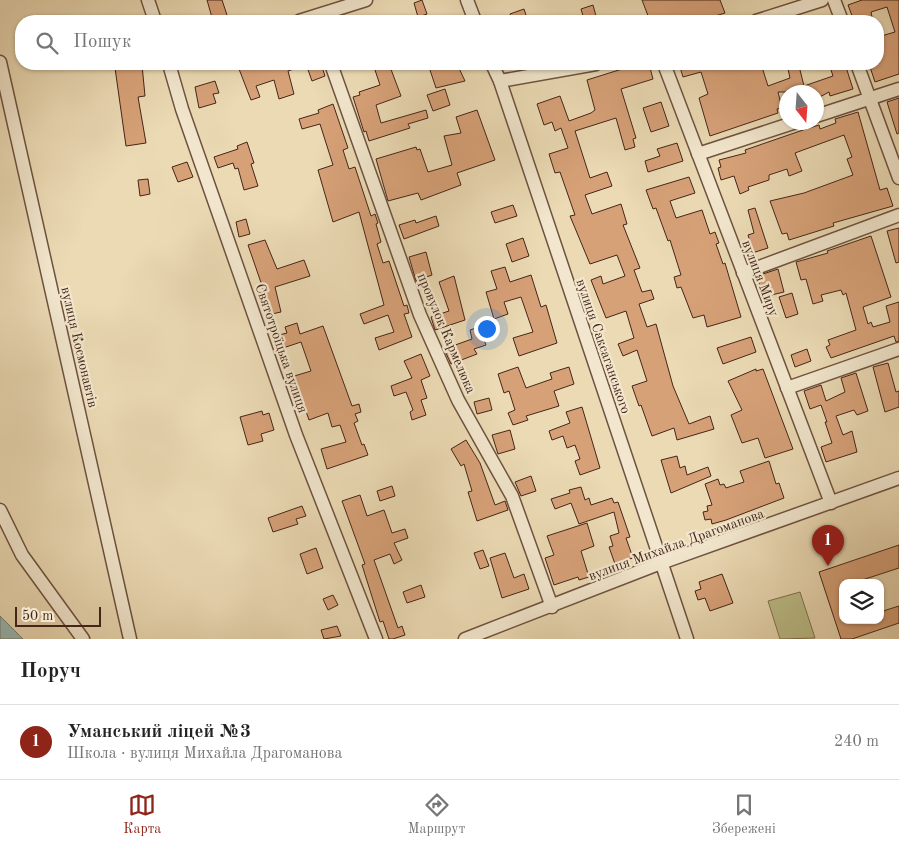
<!DOCTYPE html>
<html lang="uk">
<meta charset="utf-8">
<style>
:root{--surface:#fff;--page:#f6f6f6;--text:#222;--muted:#767676;--line:#e0e0e0;--accent:#8f2418}
body{margin:0;font-family:"Old Standard TT",serif;background:var(--page);color:var(--text)}
.controls{position:absolute;right:15px;bottom:15px;display:grid;overflow:hidden;border-radius:10px;box-shadow:0 1px 4px #0004}
.controls button{width:45px;height:45px;display:grid;place-items:center;padding:0;border:0;border-bottom:1px solid var(--line);background:var(--surface);color:var(--text);font:25px sans-serif}
.compass{position:absolute;left:779px;top:85px;width:45px;height:45px;border-radius:50%;background:var(--surface);box-shadow:0 1px 4px #0004;rotate:163deg}
.scale{position:absolute;left:15px;bottom:12px;width:86px;box-sizing:border-box;padding-left:5px;border:2px solid #452519;border-top:0;font-size:14px;line-height:18px;white-space:nowrap;color:#452519;-webkit-text-stroke:4px #f2e7ce;paint-order:stroke}
.you{position:absolute;left:486px;top:328px;width:18px;height:18px;margin:-12px;border:4px solid #fff;border-radius:50%;background:#1a73e8;box-shadow:0 0 0 8px #1a73e833}
.badge{display:grid;place-items:center;width:32px;height:32px;border-radius:50%;background:var(--accent);color:#fff;font-size:16px;font-weight:700}
.pin{position:absolute;translate:-50% -41px;filter:drop-shadow(0 1px 2px #0008)}
.pin::after{content:'';position:absolute;top:26px;width:18px;height:15px;background:inherit;clip-path:polygon(0 0,100% 0,50% 100%)}
.list{margin:0;padding:0;list-style:none}
h2{display:flex;justify-content:space-between;align-items:center;height:65px;margin:0;padding:0 20px;font-size:21px}
h2 small{font-size:16px;font-weight:400;color:var(--muted)}
.list li{display:grid;grid-template-columns:32px 1fr auto;gap:15px;align-items:center;box-sizing:border-box;height:75px;padding:0 20px;border-top:1px solid var(--line)}
.list b{display:block;font-size:19px;white-space:nowrap}
.list p{margin:0;font-size:16px;white-space:nowrap;color:var(--muted)}
.list em{font-size:16px;font-style:normal;color:var(--muted)}
.icon{flex:none;width:28px;height:28px;fill:none;stroke:currentColor;stroke-width:2;stroke-linecap:round;stroke-linejoin:round}
.map{position:relative;flex:none;width:899px;height:639px;overflow:hidden}
.search{position:absolute;background:var(--surface);box-shadow:0 1px 4px #0004;left:15px;right:15px;top:15px;height:55px;display:flex;align-items:center;gap:12px;box-sizing:border-box;padding:0 18px;border-radius:20px;color:var(--muted);font-size:19px}
.sheet{height:140px;background:var(--surface)}
nav{display:flex;justify-content:space-around;align-items:center;box-sizing:border-box;height:70px;border-top:1px solid var(--line);background:var(--surface);font-size:14px;color:var(--muted)}
nav a{display:grid;justify-items:center;gap:2px}
nav .on{color:var(--accent)}
.map>svg:first-child{display:block}
</style>
<div class="map">
<svg width="899" height="639" viewBox="0 0 899 639">
<rect width="100%" height="100%" fill="#ebdab4"/>
<filter id="stains"><feTurbulence type="fractalNoise" baseFrequency=".004" numOctaves="4"/><feColorMatrix values="0 0 0 0 .2 0 0 0 0 .09 0 0 0 0 .02 0 0 0 .5 -.17"/></filter>
<radialGradient id="worn" r=".72"><stop offset=".6" stop-color="#630" stop-opacity="0"/><stop offset="1" stop-color="#630" stop-opacity=".3"/></radialGradient>
<path fill="#bcbe89" stroke="#807251" d="M800 592 815 638 780 639 768 601Z"/>
<path fill="#99b9b4" stroke="#777e76" d="M0 616 23 639H0Z"/>
<g fill="#d7a178" stroke="#452519">
<path d="M207 0H222L229 21H213Z"/>
<path d="M422 0 427 14 418 17 414 3Z"/>
<path d="M642 0H720L725 13 699 21H650Z"/>
<path d="M862 0H899V74L875 82 869 64H878V37L895 32 887 7 871 12 872 17 854 21 848 5Z"/>
<path d="M593 5 596 16 584 19 581 9Z"/>
<path d="M524 9 528 21H513L510 14Z"/>
<path d="M255 64H304L305 65 288 71 294 94 279 99 274 80 256 86 260 97 251 100 239 69Z"/>
<path d="M306 64H321L325 76 312 81Z"/>
<path d="M373 64H389L401 96 376 105 381 123 426 110 428 118 408 124 410 128 369 141 366 131 364 132 353 97 360 95 359 92 380 85Z"/>
<path d="M428 64H457L465 81 436 88Z"/>
<path d="M638 64H649L653 79 621 89 636 138 633 139 635 147 625 150 616 118 575 131 590 178 607 172 612 186 585 195 592 214 621 204 627 224 623 225 640 268 634 270 642 292 651 290 654 299 639 304 647 327 656 324 673 386 689 424 710 416 714 429 677 440 674 428 652 436 641 405 639 406 632 386 647 381 637 350 623 356 618 344 634 338 626 311 606 318 591 280 601 276 603 284 625 276 617 255 590 264 570 216 575 215 560 172 555 173 549 154 568 148 561 128 555 131 552 122 544 125 537 104 560 96 569 121 591 113 595 110 587 80Z"/>
<path d="M679 64H761L768 86 790 78 788 69 799 66 804 86 833 76 829 64H845L853 89 830 96 829 92 816 99V92H778L782 108 777 109 778 113 710 136 699 98 708 94 701 72 683 77Z"/>
<path d="M142 65 145 96 138 97 146 143 126 146 115 68Z"/>
<path d="M215 81 219 93 213 94 216 103 199 108 195 87Z"/>
<path d="M445 89 450 105 433 111 427 95Z"/>
<path d="M899 98V133L897 134 887 102Z"/>
<path d="M661 102 669 126 651 132 643 108Z"/>
<path d="M333 104 348 148 343 150 349 169 355 167 371 216 375 214 378 223 376 224 381 242 377 244 383 263 389 261 404 306 407 305 409 313 404 314 412 337 379 350 375 338 394 332 388 315 364 324 360 314 384 305 359 212 333 222 318 170 333 165 320 124 302 129 299 119 319 113 318 110Z"/>
<path d="M477 110 495 160 457 173 461 185 421 200 418 193 388 201 376 159 416 147 417 150 420 149 428 172 452 165 444 136 461 133 456 117Z"/>
<path d="M858 112 880 190 887 188 893 206 833 223 834 226 789 240 787 233 782 234 770 201 804 193 853 175 847 159 852 157 844 135 795 153 802 171 789 176 787 169 769 175V180L748 187 749 190 740 194 734 176 721 180 718 168 721 167 719 160 746 153 745 150 803 130 819 125 820 129 836 123 835 119Z"/>
<path d="M247 142 254 163 251 164 258 186 244 190 238 168 235 169 233 163 218 168 214 157 238 149 237 146Z"/>
<path d="M677 143 683 161 648 172 645 161 660 156 657 149Z"/>
<path d="M187 162 193 177 178 182 172 167Z"/>
<path d="M689 177 695 193 670 201 676 218 702 210 710 234 715 232 719 243 716 244 723 264 725 263 741 317 707 327 704 315 693 318 681 287 677 288 674 277 681 275 670 240 668 241 656 208 653 209 646 190Z"/>
<path d="M148 179 150 194 140 196 138 180Z"/>
<path d="M513 205 517 216 495 223 491 212Z"/>
<path d="M755 208 768 248 749 254 745 243 750 242 748 235 754 233 748 210Z"/>
<path d="M436 216 439 226 404 239 399 225 415 220 416 223Z"/>
<path d="M246 219 250 234 239 237 236 222Z"/>
<path d="M899 228V262L896 263 887 231Z"/>
<path d="M871 236 891 297 863 307 868 324 871 322 873 327 890 322 886 306 899 302V341L896 342 894 336 831 358 826 347 830 345 828 340 856 330 846 293 843 295 841 290 821 295 823 301 813 304 806 279 801 280 796 262 828 253 827 251Z"/>
<path d="M523 238 529 256 512 262 506 244Z"/>
<path d="M265 240 277 269 304 260 310 276 275 287 281 312 267 315 263 298 266 297 248 245Z"/>
<path d="M426 252 432 275 416 281 409 257Z"/>
<path d="M505 267 510 282 531 275 541 307 546 305 557 343 519 356 513 338 533 332 521 297 504 302 508 314 494 319 486 292 497 289 491 271Z"/>
<path d="M778 269 784 292 763 297 757 276Z"/>
<path d="M454 276 465 320 435 330 431 317 449 311 439 282Z"/>
<path d="M792 293 798 314 786 318 779 297Z"/>
<path d="M297 323 300 334 323 326 352 406 359 404 361 412 355 414 358 421 354 423 362 445 364 444 368 455 327 469 321 449 346 442 340 425 332 427 328 413 309 420 300 394H297L291 377 311 371 301 342 283 348 279 335 287 333 285 327Z"/>
<path d="M485 325 489 339 484 340 486 345 474 349 477 354 451 364 444 349 472 339 470 330Z"/>
<path d="M751 337 756 352 723 364 717 348Z"/>
<path d="M807 349 811 361 795 367 791 355Z"/>
<path d="M421 354 430 376 421 380 427 398 421 400 426 415 412 420 410 412 413 410 406 392 394 396 391 386 412 378 404 361Z"/>
<path d="M888 363 896 392 899 391V407L885 412 873 367Z"/>
<path d="M518 367 526 388 552 379 550 373 569 367 574 384 554 391 559 406 526 416 528 420 513 425 508 413 515 410 509 391 504 393 498 374Z"/>
<path d="M756 369V371L763 369 793 449 765 458 758 438 742 443 731 415 742 410 728 381Z"/>
<path d="M856 373 868 411 857 415 854 410 836 416 843 435 852 431 857 452 826 462 821 447 832 443 825 422H827L821 405 810 409 804 391 821 385 826 401 845 392 841 378Z"/>
<path d="M489 398 492 410 477 414 474 402Z"/>
<path d="M582 407 600 468 580 475 575 461 580 459 575 445 567 448 563 436 552 440 549 431 570 423 566 412Z"/>
<path d="M262 411 263 415 269 413 274 430 261 434 263 441 248 445 240 417Z"/>
<path d="M510 430 515 449 498 454 492 435Z"/>
<path d="M466 440 480 463 495 505 505 501 508 510 477 521 468 492 472 491 464 464 461 466 451 449Z"/>
<path d="M677 456 680 468 685 466 687 475 708 467 711 476 671 493 661 460Z"/>
<path d="M769 461 776 484 779 483 784 498 726 520 712 524 711 519 705 520 703 512 708 511 707 506 712 505 705 484 718 479 720 485 724 484 726 488 744 482 740 471Z"/>
<path d="M531 476 536 491 521 496 515 482Z"/>
<path d="M392 486 395 496 380 501 377 491Z"/>
<path d="M581 487 585 500 589 498 591 505 612 498 614 503 618 502 630 537 626 538 633 558 615 564 609 547 613 546 610 536 619 533 614 512 579 524 571 503 555 509 551 499 570 493 569 490Z"/>
<path d="M360 495 367 516 384 510 392 533 405 529 408 538 394 543 402 560 394 564 390 554 374 560 398 628 402 626 405 635 393 639H389L383 621 380 622 362 565 365 564 342 501Z"/>
<path d="M302 506 306 516 296 519 298 524 273 532 268 518Z"/>
<path d="M587 523 594 546 581 551 589 577 579 580 578 577 554 585 545 558 554 555 547 536Z"/>
<path d="M899 545V568L853 583H843V620H880V612L899 606V623L852 639H841L819 572Z"/>
<path d="M316 548 323 568 307 574 300 554Z"/>
<path d="M483 550 489 566 480 569 474 553Z"/>
<path d="M505 553 514 578 524 574 529 589 502 598 490 558Z"/>
<path d="M722 574 733 603 710 611 705 598 698 600 695 591 701 589 699 582Z"/>
<path d="M421 585 425 597 407 603 403 592Z"/>
<path d="M333 595 338 605 328 610 323 599Z"/>
<path d="M337 626 341 636 324 639 321 630Z"/>
</g>
<g fill="none" stroke-linecap="round" stroke-linejoin="round">
<defs>
<g id="minor">
<path d="M148 0 155 21"/>
<path d="M467 0 475 21"/>
<path d="M834 0 842 21"/>
<path d="M299 21 366 0"/>
<path d="M756 21 822 0"/>
<path d="M0 62 130 639"/>
<path d="M169 64 182 109 296 435 376 639"/>
<path d="M331 64 420 315 458 400 512 496 552 607"/>
<path d="M492 64 500 81 687 639"/>
<path d="M664 64 831 503"/>
<path d="M857 64 899 178"/>
<path d="M500 81 596 64"/>
<path d="M816 116 899 89"/>
<path d="M698 154 796 122"/>
<path d="M743 273 899 215"/>
<path d="M787 388 899 349"/>
<path d="M0 510 22 555 83 639"/>
<path d="M465 639 661 563 899 478"/>
</g>
</defs>
<use href="#minor" stroke="#6e5240" stroke-width="15"/>
<use href="#minor" stroke="#f2e7ce" stroke-width="12"/>
</g>
<g text-anchor="middle" stroke-width="4.5" stroke-linejoin="round" paint-order="stroke">
<g font-size="14" fill="#452519" stroke="#f2e7ce">
<text transform="translate(761 278) rotate(69)" y="5">вулиця Миру</text>
<text transform="translate(447 333) rotate(67)" y="5">провулок Кармелюка</text>
<text transform="translate(604 346) rotate(71)" y="5">вулиця Саксаганського</text>
<text transform="translate(80 347) rotate(77)" y="5">вулиця Космонавтів</text>
<text transform="translate(282 348) rotate(71)" y="5">Святотроїцька вулиця</text>
<text transform="translate(676 544) rotate(-20)" y="5">вулиця Михайла Драгоманова</text>
</g>
</g>
<rect width="100%" height="100%" filter="url(#stains)"/>
<rect width="100%" height="100%" fill="url(#worn)"/>
</svg>
<div class="controls">
<button><svg class="icon" aria-label="layers" viewBox="0 0 24 24"><path d="M12 4l9 5-9 5-9-5zM3 14l9 5 9-5"/></svg></button>
</div>
<svg class="compass" viewBox="-18 -18 36 36"><path d="M0-13l5 13h-10z" fill="#e53935"/><path d="M0 13l5-13h-10z" fill="#767676"/></svg>
<div class="scale">50 m</div>
<div class="you"></div>
<div class="pin badge" style="left:828px;top:566px">1</div>
<div class="search"><svg class="icon" aria-label="search" viewBox="0 0 24 24"><circle cx="10" cy="10" r="6"/><path d="M15 15l6 6"/></svg>Пошук</div>
</div>
<section class="sheet">
<h2>Поруч<small></small></h2>
<ul class="list">
<li><span class="badge">1</span><div><b>Уманський ліцей №3</b><p>Школа · вулиця Михайла Драгоманова</p></div><em>240 m</em></li>
</ul>
</section>
<nav>
<a class="on"><svg class="icon" aria-label="map" viewBox="0 0 24 24"><path d="M3 6l6-2 6 2 6-2v14l-6 2-6-2-6 2zM9 4v14M15 6v14"/></svg>Карта</a>
<a><svg class="icon" aria-label="directions" viewBox="0 0 24 24"><path d="M12 3l9 9-9 9-9-9zM9 14v-3h6M13 9l2 2-2 2"/></svg>Маршрут</a>
<a><svg class="icon" aria-label="saved" viewBox="0 0 24 24"><path d="M7 4h10v16l-5-4-5 4z"/></svg>Збережені</a>
</nav>
